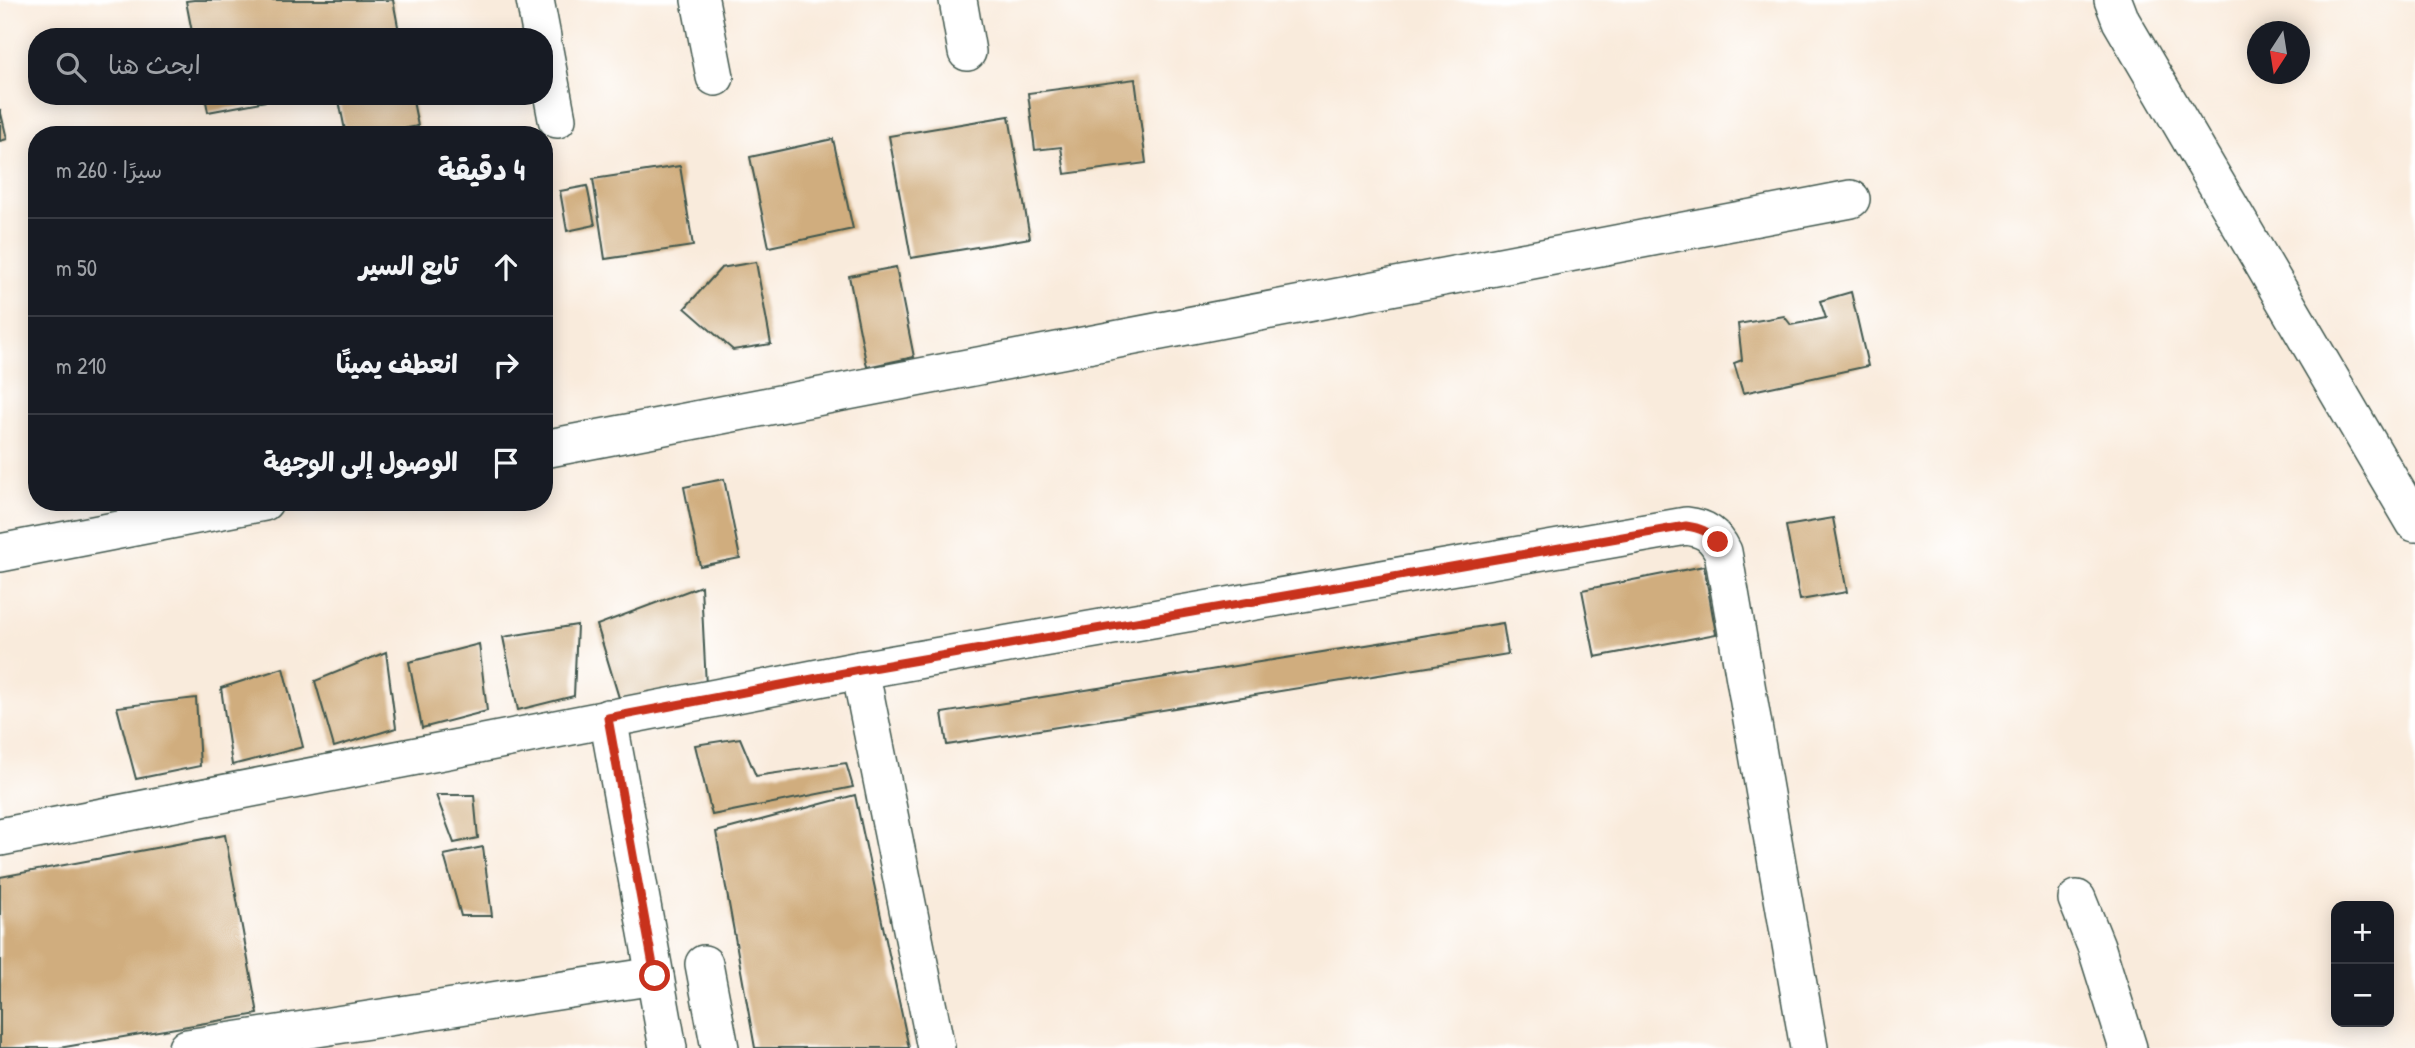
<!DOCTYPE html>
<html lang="ar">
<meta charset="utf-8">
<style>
:root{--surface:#171b24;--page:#20242c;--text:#f1f3f6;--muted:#9ea1a6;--line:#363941}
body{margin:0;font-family:"Patrick Hand","Playpen Sans Arabic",sans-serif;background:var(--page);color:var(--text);direction:rtl}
.controls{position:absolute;right:21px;bottom:21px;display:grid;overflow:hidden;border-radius:14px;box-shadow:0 4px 18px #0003}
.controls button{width:63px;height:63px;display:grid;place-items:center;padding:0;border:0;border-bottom:2px solid var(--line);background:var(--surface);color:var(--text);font:35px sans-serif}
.compass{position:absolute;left:2247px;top:21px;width:63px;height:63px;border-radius:50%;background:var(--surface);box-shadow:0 4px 18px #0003;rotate:192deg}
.stop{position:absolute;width:21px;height:21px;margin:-16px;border:5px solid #c8321e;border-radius:50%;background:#fff}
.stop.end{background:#c8321e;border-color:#fff;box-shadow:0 2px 7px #0008}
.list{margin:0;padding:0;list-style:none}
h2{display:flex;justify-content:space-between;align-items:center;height:91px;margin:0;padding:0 28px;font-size:30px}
h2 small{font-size:23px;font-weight:400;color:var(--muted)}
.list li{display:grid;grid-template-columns:46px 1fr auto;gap:21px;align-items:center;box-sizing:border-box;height:98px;padding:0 28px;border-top:2px solid var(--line)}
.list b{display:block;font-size:26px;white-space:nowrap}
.list em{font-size:23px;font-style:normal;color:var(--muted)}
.icon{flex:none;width:38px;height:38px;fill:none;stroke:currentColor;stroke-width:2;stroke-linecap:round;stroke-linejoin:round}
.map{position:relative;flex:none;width:2415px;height:1048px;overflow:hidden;direction:ltr}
.search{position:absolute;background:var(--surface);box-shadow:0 4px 18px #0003;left:28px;top:28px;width:525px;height:77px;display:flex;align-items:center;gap:18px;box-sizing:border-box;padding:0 24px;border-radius:28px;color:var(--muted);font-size:26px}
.panel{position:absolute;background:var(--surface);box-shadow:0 4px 18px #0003;left:28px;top:126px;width:525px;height:385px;border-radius:28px;direction:rtl}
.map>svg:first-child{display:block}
</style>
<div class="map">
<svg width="2415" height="1048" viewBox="0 0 2415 1048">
<rect width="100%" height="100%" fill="#fff"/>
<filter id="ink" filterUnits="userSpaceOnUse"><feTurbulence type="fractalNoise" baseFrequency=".0143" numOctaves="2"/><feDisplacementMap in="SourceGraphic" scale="14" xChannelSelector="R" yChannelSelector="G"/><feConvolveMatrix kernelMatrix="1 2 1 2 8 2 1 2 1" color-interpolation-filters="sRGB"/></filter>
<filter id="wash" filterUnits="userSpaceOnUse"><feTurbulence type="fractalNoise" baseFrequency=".00686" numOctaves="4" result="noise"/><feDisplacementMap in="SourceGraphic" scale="28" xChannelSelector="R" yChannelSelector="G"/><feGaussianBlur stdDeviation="1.57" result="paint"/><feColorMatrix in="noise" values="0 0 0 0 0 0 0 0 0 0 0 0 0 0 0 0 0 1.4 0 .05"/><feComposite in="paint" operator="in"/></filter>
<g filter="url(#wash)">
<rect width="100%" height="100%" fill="#f9ebdc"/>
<g id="blocks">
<g fill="#d0ad7e">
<path d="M194 0H393L400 37H193L186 1Z"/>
<path d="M1135 79 1146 163 1065 174 1061 147 1035 150 1028 93Z"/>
<path d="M205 96H282V98L208 112Z"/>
<path d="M338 96H412L418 126 372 135H346Z"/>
<path d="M0 109 7 139 0 141Z"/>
<path d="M1009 116 1030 238 911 258 889 136Z"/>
<path d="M833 139 853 229 769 247 750 157Z"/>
<path d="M680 166 693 246 605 259 593 179Z"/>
<path d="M587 186 595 225 567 231 560 191Z"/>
<path d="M756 262 771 344 733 350 685 308 721 268Z"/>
<path d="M896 267 914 357 867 367 849 276Z"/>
<path d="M1851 292 1868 366 1743 393 1734 363 1742 360 1738 324 1784 316 1791 325 1826 318 1820 301Z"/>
<path d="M724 479 740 558 700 566 684 487Z"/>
<path d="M1833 518 1847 592 1800 600 1786 526Z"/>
<path d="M1704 566 1716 634 1595 657 1582 590Z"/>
<path d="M701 586 706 686 620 701 597 625Z"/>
<path d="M1503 623 1508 654 947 745 942 713Z"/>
<path d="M577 625 574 696 518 710 503 637Z"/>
<path d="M479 644 487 711 422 728 409 662Z"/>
<path d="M386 652 396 728 334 747 315 681Z"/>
<path d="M283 668 303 747 232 765 221 688Z"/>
<path d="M196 698 200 766 136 779 117 707Z"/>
<path d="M740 738 756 776 846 763 853 787 712 815 695 745Z"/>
<path d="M436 795H474L478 838 454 843Z"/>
<path d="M855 795 909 1048H755L716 832Z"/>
<path d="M225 835 258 1014 59 1048H0V877Z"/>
<path d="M483 847 492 916H461L444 855Z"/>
</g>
</g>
</g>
<g filter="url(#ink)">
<use href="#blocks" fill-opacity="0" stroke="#40574d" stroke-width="2"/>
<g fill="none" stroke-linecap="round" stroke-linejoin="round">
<defs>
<g id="minor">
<path d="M535 0 542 37"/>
<path d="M700 0 715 77"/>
<path d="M958 0 967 52"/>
<path d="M2113 0 2121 21 2415 523"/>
<path d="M544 50 557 119"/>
<path d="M544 449 1851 199"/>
<path d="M0 553 264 502"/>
<path d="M860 670 936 1048"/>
<path d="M608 718 668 1048"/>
<path d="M0 837 860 670 1686 526C1705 528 1715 535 1723 552L1809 1048"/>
<path d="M2077 899 2096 946 2128 1048"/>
<path d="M704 964 720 1048"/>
<path d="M187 1048 655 976"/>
</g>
</defs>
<use href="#minor" stroke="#40574d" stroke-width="40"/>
<use href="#minor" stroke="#fff" stroke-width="37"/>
</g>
</g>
<g fill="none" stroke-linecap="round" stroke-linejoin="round" filter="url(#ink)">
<path stroke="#c8321e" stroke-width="9" d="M655 976 608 718 860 670 1686 526C1700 528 1708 531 1718 542"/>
</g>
</svg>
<div class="controls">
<button>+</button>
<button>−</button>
</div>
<svg class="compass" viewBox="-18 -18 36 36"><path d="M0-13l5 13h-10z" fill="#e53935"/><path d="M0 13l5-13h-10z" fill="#9ea1a6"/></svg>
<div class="stop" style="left:655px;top:976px"></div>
<div class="stop end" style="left:1718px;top:542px"></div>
<div class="search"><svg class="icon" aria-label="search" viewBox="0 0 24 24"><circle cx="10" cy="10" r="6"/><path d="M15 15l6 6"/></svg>ابحث هنا</div>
<section class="panel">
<h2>4 دقيقة<small>سيرًا · 260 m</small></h2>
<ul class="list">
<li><svg class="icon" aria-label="ahead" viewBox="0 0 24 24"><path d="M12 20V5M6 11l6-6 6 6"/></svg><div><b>تابع السير</b></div><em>50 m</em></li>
<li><svg class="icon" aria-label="right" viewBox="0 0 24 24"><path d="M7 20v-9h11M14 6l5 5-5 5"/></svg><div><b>انعطف يمينًا</b></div><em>210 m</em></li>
<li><svg class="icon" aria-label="arrive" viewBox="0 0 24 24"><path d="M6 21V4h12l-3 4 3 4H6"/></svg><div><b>الوصول إلى الوجهة</b></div></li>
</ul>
</section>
</div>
